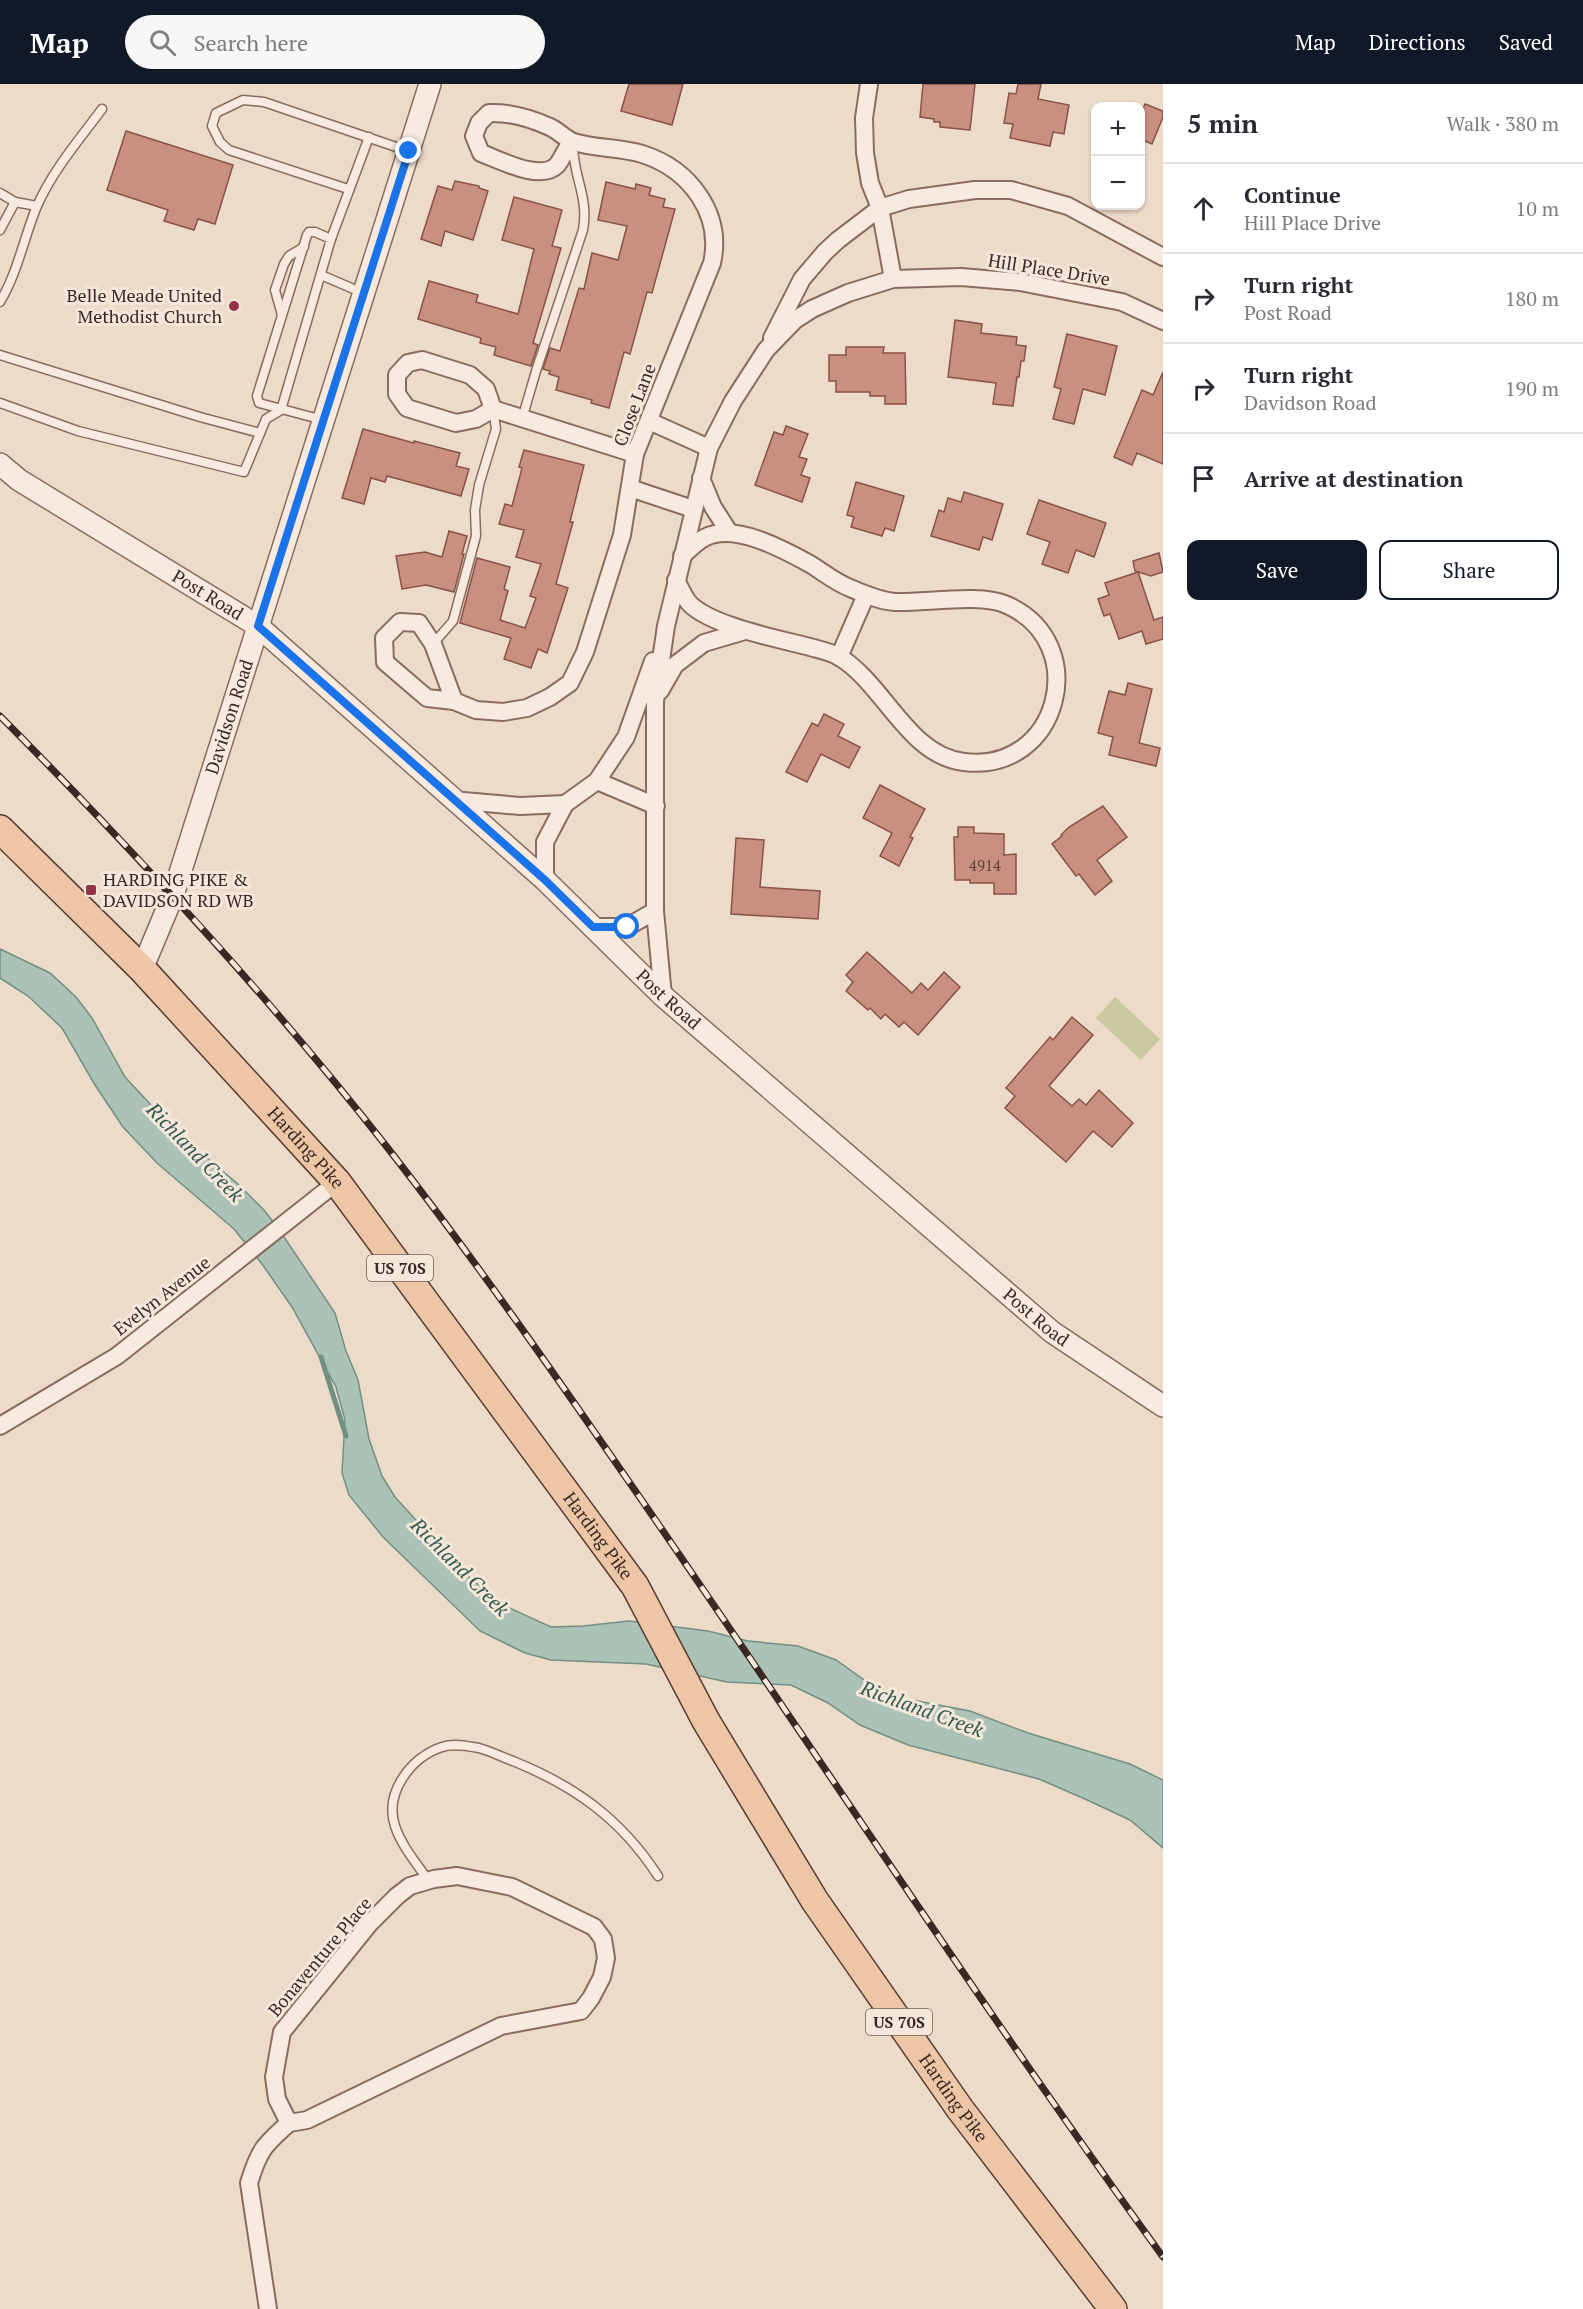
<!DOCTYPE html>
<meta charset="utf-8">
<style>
:root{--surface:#fff;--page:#f7f7f7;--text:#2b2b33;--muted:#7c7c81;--line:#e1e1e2;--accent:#111827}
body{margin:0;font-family:"PT Serif",serif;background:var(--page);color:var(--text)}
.controls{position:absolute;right:18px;top:18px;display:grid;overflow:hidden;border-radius:12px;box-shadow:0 2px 4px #0004}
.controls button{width:54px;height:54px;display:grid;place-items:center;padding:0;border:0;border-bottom:2px solid var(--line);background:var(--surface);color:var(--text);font:30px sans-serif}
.stop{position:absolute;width:18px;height:18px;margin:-14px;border:4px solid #1a73e8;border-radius:50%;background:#fff}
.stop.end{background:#1a73e8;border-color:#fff;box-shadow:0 2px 6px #0008}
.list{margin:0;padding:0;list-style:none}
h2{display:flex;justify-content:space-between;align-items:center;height:78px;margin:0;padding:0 24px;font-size:26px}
h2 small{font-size:20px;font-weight:400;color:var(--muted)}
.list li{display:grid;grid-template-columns:39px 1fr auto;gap:18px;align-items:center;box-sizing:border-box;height:90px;padding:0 24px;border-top:2px solid var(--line)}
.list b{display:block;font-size:22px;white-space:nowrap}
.list p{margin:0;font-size:20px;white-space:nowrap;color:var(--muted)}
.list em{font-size:20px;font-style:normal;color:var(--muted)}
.actions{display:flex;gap:12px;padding:18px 24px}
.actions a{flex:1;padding:14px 0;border:2px solid var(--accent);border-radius:12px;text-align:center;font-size:21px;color:var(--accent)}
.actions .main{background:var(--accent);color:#fff}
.icon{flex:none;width:33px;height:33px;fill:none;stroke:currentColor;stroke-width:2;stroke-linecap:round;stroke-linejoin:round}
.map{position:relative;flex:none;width:1163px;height:2225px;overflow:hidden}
header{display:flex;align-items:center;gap:36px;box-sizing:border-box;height:84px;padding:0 30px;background:var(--accent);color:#fff}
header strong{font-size:28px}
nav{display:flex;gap:33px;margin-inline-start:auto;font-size:21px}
.search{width:420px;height:54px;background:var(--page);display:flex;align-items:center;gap:15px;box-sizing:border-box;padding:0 21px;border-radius:33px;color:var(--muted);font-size:22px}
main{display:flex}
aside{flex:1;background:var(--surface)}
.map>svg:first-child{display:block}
</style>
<header>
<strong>Map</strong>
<div class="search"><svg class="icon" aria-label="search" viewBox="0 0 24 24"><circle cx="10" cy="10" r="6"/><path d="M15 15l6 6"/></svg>Search here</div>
<nav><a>Map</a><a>Directions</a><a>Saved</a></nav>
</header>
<main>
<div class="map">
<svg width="1163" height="2225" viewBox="0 0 1163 2225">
<rect width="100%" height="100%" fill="#eddbca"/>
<path fill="#cbc79e" d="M1115 913 1160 955 1141 976 1096 934Z"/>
<path fill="#abc2b6" stroke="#719082" stroke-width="1.5" d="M0 865 50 889 76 913 92 934 125 993 177 1049 238 1100 264 1126 278 1144 335 1229 346 1267 358 1296 369 1355 382 1392 395 1413 446 1469 470 1494 503 1521 551 1543 583 1542 629 1537 708 1547 748 1557 798 1562 836 1576 870 1600 907 1615 970 1627 1028 1649 1130 1680 1163 1696V1764L1130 1736 1085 1715 1039 1695 908 1661 860 1641 828 1619 791 1601 727 1598 646 1580 551 1576 525 1569 480 1547 383 1453 349 1411 342 1389 345 1336 336 1303 292 1223 262 1180 234 1145 157 1079 123 1043 95 1001 62 944 28 912 0 894Z"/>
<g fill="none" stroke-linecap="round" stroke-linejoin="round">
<path stroke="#719082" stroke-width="5" d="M321 1273 346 1352"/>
</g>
<g fill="#c99082" stroke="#885246" stroke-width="1.5">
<path d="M629 0H683L672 41 621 27Z"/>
<path d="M923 0H975L970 46 940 43V38H934V35L920 33Z"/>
<path d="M1018 0H1041L1038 15 1069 21 1064 50 1053 48 1050 62 1010 54 1013 40 1004 39 1009 9 1016 10Z"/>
<path d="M1145 20 1163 27V33L1152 60 1140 55V31Z"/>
<path d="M126 47 233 81 215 140 198 135 194 146 164 137 168 126 107 106Z"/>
<path d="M455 97 479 102V104L488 107 473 156 445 147 441 162 421 155 438 102 452 106Z"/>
<path d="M606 98 635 105 636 100 651 104 649 111 665 115 663 123 675 125 652 209 647 208 630 270 624 268 609 324 591 319 592 316 556 306 559 293 549 290 550 287 543 285 550 264 560 267 579 204 584 205 592 169 618 176 627 142 598 136Z"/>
<path d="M514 113 562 126 552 162 561 164 533 259 538 261 531 282 494 271 496 263 480 259 481 254 418 235 429 197 478 211 476 218 518 230 534 165 502 156Z"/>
<path d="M955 236 982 240 981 249 1017 253 1016 261 1026 262 1024 277H1021L1019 293H1017L1013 322 993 320 996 299 948 293Z"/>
<path d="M1067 250 1117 262 1105 311 1083 305 1074 340 1053 335 1061 305 1054 303Z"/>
<path d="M846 263H884L883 269H905L906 320H885V312H870V308H836V297H829V271H846Z"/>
<path d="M1163 288V380L1137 369 1132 381 1114 373 1142 306 1153 311Z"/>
<path d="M786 342 808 350 799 373 807 375 801 391 810 394 802 418 755 401 774 348 783 351Z"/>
<path d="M363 345 414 359V357L460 369 456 382 469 385 461 412 387 392 385 398 371 394 364 420 342 414Z"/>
<path d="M524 366 584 381 570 438H573L556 500 568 504 547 569 538 565 531 584 504 575 511 554 460 539 477 474 510 483 504 505 508 507 500 536 525 544 536 514 530 512 541 480 516 473 524 446 499 440 505 420 512 422 522 384 519 383Z"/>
<path d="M856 398 904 412 894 447 885 444 882 452 851 443 854 433 847 431Z"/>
<path d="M964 408 1003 420 992 456 983 453 979 466 931 452 939 426 944 428 948 414 961 418Z"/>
<path d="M1039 416 1106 439 1094 473 1076 466 1068 489 1042 480 1050 458 1027 450Z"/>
<path d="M449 447 467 452 462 470H464L454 508 426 501 402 505 396 472 425 468 442 473Z"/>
<path d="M1159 469 1163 488 1151 492 1135 487 1133 477Z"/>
<path d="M1138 488 1154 536 1163 533V555L1146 560 1142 547 1119 555 1110 530 1104 532 1098 515 1109 511 1105 499Z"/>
<path d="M1128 599 1152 605 1139 659 1160 664 1156 682 1109 671 1113 653 1098 649 1109 607 1125 611Z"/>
<path d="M824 630 844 640 838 652 860 663 849 684 821 670 807 698 786 688 812 639 818 642Z"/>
<path d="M880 701 925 725 910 753 913 754 899 782 880 772 892 749 863 734Z"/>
<path d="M1103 722 1127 753 1097 776 1112 797 1095 811 1079 790 1076 792 1052 760 1062 752 1061 751 1069 743Z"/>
<path d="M958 743H974V749L1004 750V771L1016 770V810H994V799H970V796H955L954 753H958Z"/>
<path d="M736 754 764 756 760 803 820 807 818 835 731 830Z"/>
<path d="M867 868 912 909 921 899 928 906 944 888 960 903 918 951 904 938 899 943 885 930 881 935 870 924 868 926 846 907 853 898 846 891Z"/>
<path d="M1072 933 1093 951 1049 1002 1072 1022 1079 1015 1086 1021 1099 1006 1133 1039 1112 1063 1093 1047 1066 1078 1005 1024 1015 1012 1006 1004 1050 953 1053 956Z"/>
</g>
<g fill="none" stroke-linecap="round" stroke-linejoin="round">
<defs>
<g id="service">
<path d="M348 105 229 66 220 58 212 42 216 29 243 16 264 18 408 67"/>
<path d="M0 109 15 118"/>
<path d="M0 146 15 118 37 122"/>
<path d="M331 155 369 53"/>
<path d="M321 191 363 209"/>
<path d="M0 218C18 188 24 153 37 122 53 86 79 56 102 25"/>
<path d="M282 231 275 206 284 180 289 172 304 163"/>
<path d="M0 271 200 333 260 349"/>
<path d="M0 319 78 347 244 388 266 335 281 326 331 155 315 148H309L307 151 257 312 259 319 323 336"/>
<path d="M522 335 536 287 583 146C589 112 573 93 573 61"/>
<path d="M433 560 453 537 476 452 475 426 479 401 496 345 493 325"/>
<path d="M428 1796C417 1780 401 1761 395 1742 384 1709 411 1673 442 1663 453 1659 468 1662 479 1664 490 1667 502 1673 513 1677 575 1702 621 1735 658 1792"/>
</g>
<g id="minor">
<path d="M869 0 864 34 865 69 870 99 880 124 893 195"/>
<path d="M772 254 802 195 825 168 838 156 880 124 909 115 975 106H1011L1068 122 1163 173"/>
<path d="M493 325 486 305 470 291 422 276 408 279 397 291V310L407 324 456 339 476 335 493 325 635 370"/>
<path d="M649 337 709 364"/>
<path d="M701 394 713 423 729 448"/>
<path d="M630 404 693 425"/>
<path d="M676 496C680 503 684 514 690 520 712 542 779 555 810 563 820 566 832 568 841 574 885 602 909 672 964 678 1059 690 1093 559 1007 521 981 509 926 519 895 518 880 517 864 510 850 504 835 498 823 488 810 480 783 465 733 438 704 454 696 458 689 466 682 472"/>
<path d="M400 538 419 539 433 560 454 617 427 614 385 578 384 554Z"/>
<path d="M839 573 866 511"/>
<path d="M660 607 675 581 704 559 745 547"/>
<path d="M454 617 476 626 503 628 527 624 550 613 570 599 585 568 622 451 635 370 712 179C723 130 690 85 642 70 620 63 596 65 574 58 565 55 559 47 550 43 530 34 511 28 489 29L479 39 474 52 481 69C500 76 541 98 557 81 563 74 565 64 573 58"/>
<path d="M597 697 656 722"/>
<path d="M452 716 520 722 565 720"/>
<path d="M545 796V758L565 720 597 697 626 653 653 577"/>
<path d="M593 843H627L655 827"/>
<path d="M663 912 655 827V617L666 542 709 364 733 317 766 266 795 236 812 225 848 209 893 195 961 193 1020 198 1122 218 1163 237"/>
<path d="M0 1342 117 1272 337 1098"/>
<path d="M457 1792 512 1803 594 1843 603 1855 606 1874 602 1893 591 1914 581 1927 501 1942 307 2036 289 2039 277 2015 274 1993 282 1948 370 1839 397 1812 410 1802 434 1795Z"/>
<path d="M268 2225 249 2099C259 2066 264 2061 289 2039"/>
</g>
<g id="tertiary">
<path id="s1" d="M0 380 19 396 258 542 545 796 663 912 1052 1248 1163 1322"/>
<path id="s2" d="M142 885 173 811 430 0"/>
</g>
<g id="primary">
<path id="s3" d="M0 745 142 885 337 1098 635 1502 706 1637 815 1817 960 2025 1113 2225"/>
</g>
</defs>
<use href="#service" stroke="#896c5f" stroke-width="11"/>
<use href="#minor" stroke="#896c5f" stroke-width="20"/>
<use href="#tertiary" stroke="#896c5f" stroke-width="24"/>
<use href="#primary" stroke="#583c33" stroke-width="30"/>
<use href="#service" stroke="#f8eade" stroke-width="8"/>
<use href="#minor" stroke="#f8eade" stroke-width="16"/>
<use href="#tertiary" stroke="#f8eade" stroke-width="21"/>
<use href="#primary" stroke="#edc7a5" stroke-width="27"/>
<defs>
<path id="rail" d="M0 632C135 768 265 908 383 1058 471 1170 553 1288 634 1405 811 1660 980 1921 1163 2173"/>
</defs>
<use href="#rail" stroke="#3b2822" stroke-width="7"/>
<use href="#rail" stroke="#f5e7da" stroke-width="4.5" stroke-dasharray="14" stroke-linecap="butt"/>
</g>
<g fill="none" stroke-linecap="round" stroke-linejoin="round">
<path stroke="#1a73e8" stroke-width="8" d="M409 67 258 542 545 796 593 843H627"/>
</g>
<g fill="#963248" stroke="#f5e7da" stroke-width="2">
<circle cx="234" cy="222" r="6"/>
<rect x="85" y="800" width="12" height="12" rx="3"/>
</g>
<g text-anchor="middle" stroke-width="6" stroke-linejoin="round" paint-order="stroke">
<g font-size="15" fill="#5e423a">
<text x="985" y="787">4914</text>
</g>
<g fill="#f5e7da" stroke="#736159" stroke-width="1.5">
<rect x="367" y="1171" width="66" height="26" rx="4.5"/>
<rect x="866" y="1925" width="66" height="26" rx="4.5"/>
</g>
<g font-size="16" font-weight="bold" fill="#3b2822">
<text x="400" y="1190">US 70S</text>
<text x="899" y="1944">US 70S</text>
</g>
<g font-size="18" fill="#3b2822" stroke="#f5e7da">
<text transform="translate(1049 186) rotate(9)" y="6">Hill Place Drive</text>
<text transform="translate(635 321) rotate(-69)" y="6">Close Lane</text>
<text dy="6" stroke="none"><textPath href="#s1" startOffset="246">Post Road</textPath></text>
<text dy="6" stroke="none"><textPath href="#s2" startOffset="267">Davidson Road</textPath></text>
<text dy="6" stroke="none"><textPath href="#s1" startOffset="860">Post Road</textPath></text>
<text dy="6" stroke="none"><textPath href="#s3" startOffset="442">Harding Pike</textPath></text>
<text transform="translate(162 1212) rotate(-38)" y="6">Evelyn Avenue</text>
<text dy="6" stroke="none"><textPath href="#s1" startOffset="1346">Post Road</textPath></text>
<text dy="6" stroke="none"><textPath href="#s3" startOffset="928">Harding Pike</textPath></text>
<text transform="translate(320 1873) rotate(-50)" y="6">Bonaventure Place</text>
<text dy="6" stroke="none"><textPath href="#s3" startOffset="1594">Harding Pike</textPath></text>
</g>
<g font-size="18" fill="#3b2822" stroke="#f5e7da" text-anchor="end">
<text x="222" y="218">Belle Meade United<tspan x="222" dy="21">Methodist Church</tspan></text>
<text x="103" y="802" text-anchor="start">HARDING PIKE &amp;<tspan x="103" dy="21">DAVIDSON RD WB</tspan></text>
</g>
<g font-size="20" font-style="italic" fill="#325a4e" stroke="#f5e7da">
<text transform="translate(195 1068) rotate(46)" y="7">Richland Creek</text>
<text transform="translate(460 1483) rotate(45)" y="7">Richland Creek</text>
<text transform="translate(922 1625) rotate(20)" y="7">Richland Creek</text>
</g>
</g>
</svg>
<div class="controls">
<button>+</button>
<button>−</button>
</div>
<div class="stop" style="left:627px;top:843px"></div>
<div class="stop end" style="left:409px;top:67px"></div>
</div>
<aside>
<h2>5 min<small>Walk · 380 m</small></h2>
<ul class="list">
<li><svg class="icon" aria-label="ahead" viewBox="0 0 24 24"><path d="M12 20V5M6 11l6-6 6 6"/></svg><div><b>Continue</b><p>Hill Place Drive</p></div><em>10 m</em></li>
<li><svg class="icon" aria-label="right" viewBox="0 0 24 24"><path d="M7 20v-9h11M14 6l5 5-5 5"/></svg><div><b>Turn right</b><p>Post Road</p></div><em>180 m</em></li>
<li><svg class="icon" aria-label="right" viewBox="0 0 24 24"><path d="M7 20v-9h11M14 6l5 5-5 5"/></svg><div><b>Turn right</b><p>Davidson Road</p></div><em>190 m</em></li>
<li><svg class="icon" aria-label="arrive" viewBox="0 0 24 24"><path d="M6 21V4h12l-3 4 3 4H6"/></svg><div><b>Arrive at destination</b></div></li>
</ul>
<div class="actions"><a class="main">Save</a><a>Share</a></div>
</aside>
</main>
